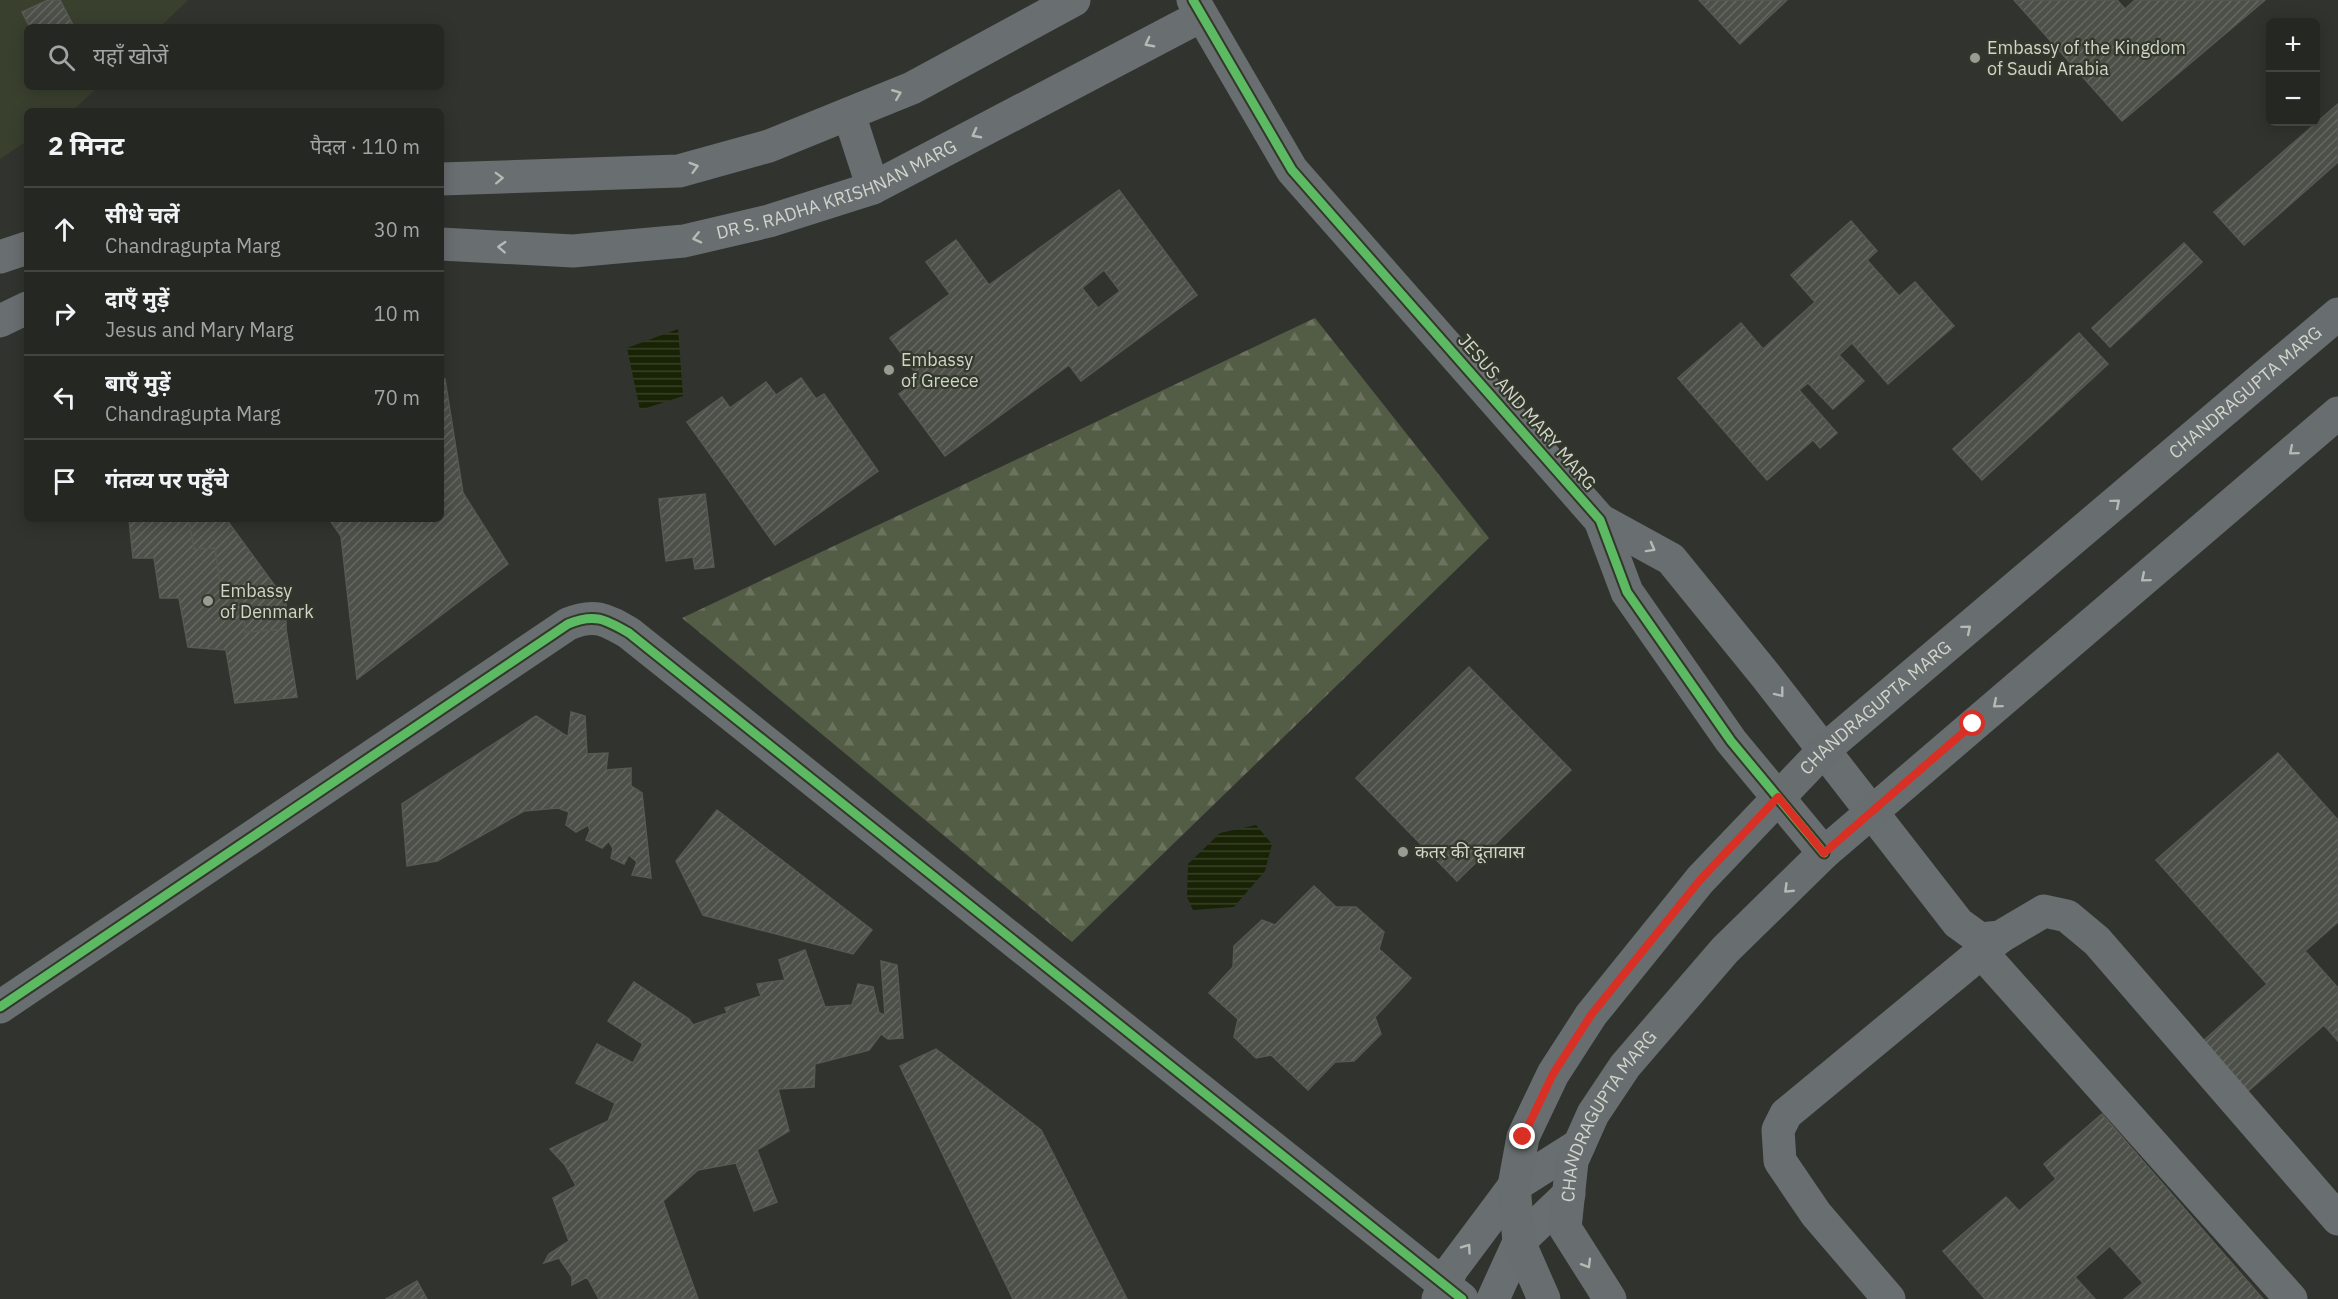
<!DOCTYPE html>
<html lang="hi">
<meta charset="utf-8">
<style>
:root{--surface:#252722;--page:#2d2f2a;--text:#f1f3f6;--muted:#a3a5a5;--line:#424440}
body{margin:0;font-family:"IBM Plex Sans","Noto Sans Devanagari",sans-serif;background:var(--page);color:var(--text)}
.controls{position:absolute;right:18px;top:18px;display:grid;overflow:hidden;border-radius:9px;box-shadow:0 3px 15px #0003}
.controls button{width:54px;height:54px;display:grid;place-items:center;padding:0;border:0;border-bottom:2px solid var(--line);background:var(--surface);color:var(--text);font:30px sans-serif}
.stop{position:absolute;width:18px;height:18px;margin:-14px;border:4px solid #d93025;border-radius:50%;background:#fff}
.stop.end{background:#d93025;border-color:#fff;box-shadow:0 2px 6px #0008}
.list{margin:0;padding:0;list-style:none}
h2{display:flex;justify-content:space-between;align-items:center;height:78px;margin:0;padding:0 24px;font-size:26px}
h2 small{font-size:20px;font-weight:400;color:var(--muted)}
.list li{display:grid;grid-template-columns:39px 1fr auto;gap:18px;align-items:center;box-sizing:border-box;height:84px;padding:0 24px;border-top:2px solid var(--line)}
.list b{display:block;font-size:22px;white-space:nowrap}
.list p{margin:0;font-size:20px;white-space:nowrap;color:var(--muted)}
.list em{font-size:20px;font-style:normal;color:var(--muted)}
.icon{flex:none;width:33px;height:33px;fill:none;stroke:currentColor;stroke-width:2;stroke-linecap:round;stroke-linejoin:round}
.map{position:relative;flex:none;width:2338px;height:1299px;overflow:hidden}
.search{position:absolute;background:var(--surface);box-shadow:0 3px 15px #0003;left:24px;top:24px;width:420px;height:66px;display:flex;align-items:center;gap:15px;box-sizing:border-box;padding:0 21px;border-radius:9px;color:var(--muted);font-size:22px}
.panel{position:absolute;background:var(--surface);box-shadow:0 3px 15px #0003;left:24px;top:108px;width:420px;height:414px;border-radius:9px}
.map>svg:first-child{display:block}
</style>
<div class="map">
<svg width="2338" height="1299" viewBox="0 0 2338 1299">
<defs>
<pattern id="forest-firs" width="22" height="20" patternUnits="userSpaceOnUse" patternTransform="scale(1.5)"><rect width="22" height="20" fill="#535c45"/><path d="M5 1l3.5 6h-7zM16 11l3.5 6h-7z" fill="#6b725e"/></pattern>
<pattern id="water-rules" width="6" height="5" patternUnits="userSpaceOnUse" patternTransform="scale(1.5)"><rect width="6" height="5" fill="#182204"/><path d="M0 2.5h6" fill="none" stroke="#394127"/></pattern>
<pattern id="building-hatch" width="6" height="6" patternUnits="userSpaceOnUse" patternTransform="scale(1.5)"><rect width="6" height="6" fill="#4d4f49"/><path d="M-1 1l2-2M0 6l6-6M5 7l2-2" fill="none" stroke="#666762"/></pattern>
</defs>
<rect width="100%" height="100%" fill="#31342e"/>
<path fill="#39402e" d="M0 0H188L160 27H27V87H98L72 111H27V141L0 159Z"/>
<path fill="url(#forest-firs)" d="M1315 318 1489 538 1072 942 682 618Z"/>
<g fill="url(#water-rules)">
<path d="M678 329 683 396 640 410 627 348Z"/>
<path d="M1256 825 1272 844 1265 871 1234 907 1193 910 1187 897 1188 864 1220 833Z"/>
</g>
<g fill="url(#building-hatch)" stroke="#565a53" stroke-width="1.5" fill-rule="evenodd">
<path d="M48 0H60L74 27H30L22 12Z"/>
<path d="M1699 0H1787L1740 44Z"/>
<path d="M2014 0H2117L2125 9 2135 0H2265L2122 121Z"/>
<path d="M2338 104V162L2244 245 2214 212Z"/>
<path d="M1119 190 1197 295 1081 381 1069 365 945 456 899 394 920 379 890 338 950 294 926 262 956 240 989 285ZM1104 270 1120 291 1098 308 1082 288Z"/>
<path d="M1851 221 1877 251 1867 260 1899 296 1915 282 1954 326 1888 384 1852 343 1839 355 1864 381 1833 409 1808 383 1799 390 1837 433 1820 448 1813 440 1767 480 1678 378 1741 323 1763 349 1815 302 1791 275Z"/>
<path d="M2184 243 2202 262 2110 347 2092 328Z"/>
<path d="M2079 333 2108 364 1982 480 1953 449Z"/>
<path d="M801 378 816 399 824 394 878 471 775 545 687 422 722 397 730 408 766 382 776 395Z"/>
<path d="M441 379H445L463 493 508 564 357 679 341 536 329 519H441Z"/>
<path d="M705 494 714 567 695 569 693 557 666 561 659 499Z"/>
<path d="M129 519H189L194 549 215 548 221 589 243 590 245 632 286 629 297 697 235 703 226 650 188 647 179 598H160L154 558H133Z"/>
<path d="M189 519H226L286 601V629L245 632 243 590 221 589 215 548 194 549Z"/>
<path d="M1469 667 1571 770 1457 881 1356 778Z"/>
<path d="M571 712 585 716 587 754 608 753 606 770 631 768V786L642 793 651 878 632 875 637 862 629 855 624 864 611 858 613 849 609 841 602 848 586 840 590 830 588 825 576 832 566 825 569 812 558 808 524 811 437 861 407 866 402 804 536 716 568 737Z"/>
<path d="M2278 753 2338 820V922L2305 951 2338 988V1041L2324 1025 2247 1092 2202 1042 2267 984 2156 860Z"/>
<path d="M717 810 872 930 853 954 703 915 676 861Z"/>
<path d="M1314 886 1336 907H1356L1384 932 1379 949 1411 978 1375 1017 1381 1034 1354 1061 1335 1062 1308 1090 1271 1055 1256 1058 1234 1037 1238 1019 1209 993 1233 967 1234 946 1262 920 1275 925Z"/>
<path d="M805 950 825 1007 852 1005 858 984 873 987 879 1013 885 1015 881 961 897 965 903 1038 888 1039 881 1034 869 1050 815 1064 814 1087 778 1089 789 1131 757 1150 777 1202 754 1211 736 1163 698 1170 663 1201 698 1299H599L587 1277 572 1285V1277L559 1258 544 1263 549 1254 569 1241 553 1198 576 1186 565 1165 550 1149 608 1121 615 1103 576 1083 597 1044 633 1063 643 1044 608 1021 634 982 689 1019 693 1025 727 1013 725 1008 761 996 757 984 785 980 779 960Z"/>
<path d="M936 1049 1041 1130 1127 1299H1013L900 1066Z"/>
<path d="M2102 1114 2263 1299H2124L2143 1283 2110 1246 2075 1277 2095 1299H1985L1943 1251 2006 1197 2019 1211 2056 1179 2044 1164Z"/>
<path d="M417 1281 427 1299H386Z"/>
</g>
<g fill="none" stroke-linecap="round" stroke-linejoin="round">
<g stroke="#696e71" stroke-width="33">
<path d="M1193 0 1292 170 1600 520 1627 592 1731 741 1824 853"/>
<path d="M849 114 873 188"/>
<path d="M441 179 679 171 769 146 912 88 1074 0"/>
<path id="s1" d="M441 244 573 251 684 241 769 221 873 188 1201 16"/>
<path d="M0 257 27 248"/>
<path d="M0 321 27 308"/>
<path d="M1600 520 1671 559 1766 676 1958 923 1980 939 2000 937 2044 911 2067 916 2097 941 2338 1219"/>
<path d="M1981 952 2291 1299"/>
<path d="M0 1007 568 624C594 613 605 619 629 633L1462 1299"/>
<path d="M1438 1299 1452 1269 1514 1186 1579 1145"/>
<path d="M1493 1299 1519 1242 1569 1194"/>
<path d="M1889 1299 1816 1214 1780 1161 1778 1130 1786 1114 2000 937"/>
</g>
<g stroke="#686e6f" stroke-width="33">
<path id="s2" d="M1544 1299 1519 1242 1514 1186 1523 1137 1553 1074 1591 1015 1700 880 1824 750 2338 314"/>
<path id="s3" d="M1610 1299 1565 1228 1572 1161 1593 1114 1625 1066 1725 950 1824 853 2338 413"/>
</g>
<defs>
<g id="cycleway">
<path d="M1193 0 1292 170 1600 520 1627 592 1731 741 1824 853"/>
<path d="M0 1007 568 624C594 613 605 619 629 633L1462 1299"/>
</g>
</defs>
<use href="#cycleway" stroke="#32382a" stroke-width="13"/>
<use href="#cycleway" stroke="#5cba63" stroke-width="9"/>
</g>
<defs><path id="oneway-chevron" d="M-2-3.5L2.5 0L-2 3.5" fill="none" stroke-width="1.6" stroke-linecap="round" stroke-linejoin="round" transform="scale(1.5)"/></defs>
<g stroke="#b6bab4">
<use href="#oneway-chevron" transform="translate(1149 43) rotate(152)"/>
<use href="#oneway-chevron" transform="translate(897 94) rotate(-22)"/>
<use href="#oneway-chevron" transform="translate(976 134) rotate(152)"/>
<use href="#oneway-chevron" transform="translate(694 167) rotate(-16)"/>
<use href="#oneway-chevron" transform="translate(499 178) rotate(-2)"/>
<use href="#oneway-chevron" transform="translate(697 238) rotate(167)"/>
<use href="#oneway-chevron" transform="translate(502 247) rotate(-177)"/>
<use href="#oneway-chevron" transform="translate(2293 451) rotate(140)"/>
<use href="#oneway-chevron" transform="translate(2116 503) rotate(-40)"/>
<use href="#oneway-chevron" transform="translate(1651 548) rotate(29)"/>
<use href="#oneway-chevron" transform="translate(2145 578) rotate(140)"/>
<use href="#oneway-chevron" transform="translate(1967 629) rotate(-40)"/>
<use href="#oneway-chevron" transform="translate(1780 693) rotate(52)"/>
<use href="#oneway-chevron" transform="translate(1997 704) rotate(140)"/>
<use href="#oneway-chevron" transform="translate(1788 889) rotate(136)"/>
<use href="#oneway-chevron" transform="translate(1467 1248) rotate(-55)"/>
<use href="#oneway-chevron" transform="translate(1587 1264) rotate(59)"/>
</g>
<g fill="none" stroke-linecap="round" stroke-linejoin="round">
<path stroke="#d93025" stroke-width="8" d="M1523 1137 1553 1074 1591 1015 1700 880 1778 797 1824 853 1973 724"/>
</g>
<g fill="#989c94" stroke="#32382a" stroke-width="2">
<circle cx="1975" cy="58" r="6"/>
<circle cx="889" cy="370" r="6"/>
<circle cx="208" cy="601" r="6"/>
<circle cx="1403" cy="852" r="6"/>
</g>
<g text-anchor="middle" stroke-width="4.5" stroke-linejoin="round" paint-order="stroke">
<g font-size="18" fill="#d0d4cb" stroke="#32382a" text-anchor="start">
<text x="1987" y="54">Embassy of the Kingdom<tspan x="1987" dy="21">of Saudi Arabia</tspan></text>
<text x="901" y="366">Embassy<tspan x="901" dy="21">of Greece</tspan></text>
<text x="220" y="597">Embassy<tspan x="220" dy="21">of Denmark</tspan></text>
<text x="1415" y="858">कतर की दूतावास</text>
</g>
<g font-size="18" fill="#d0d4cb" stroke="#32382a">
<text dy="6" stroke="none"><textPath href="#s1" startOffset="405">DR S. RADHA KRISHNAN MARG</textPath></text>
<text dy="6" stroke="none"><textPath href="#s2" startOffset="1214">CHANDRAGUPTA MARG</textPath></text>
<text transform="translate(1527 412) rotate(49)" y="6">JESUS AND MARY MARG</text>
<text dy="6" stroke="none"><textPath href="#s2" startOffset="728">CHANDRAGUPTA MARG</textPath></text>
<text dy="6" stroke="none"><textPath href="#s3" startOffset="207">CHANDRAGUPTA MARG</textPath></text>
</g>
</g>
</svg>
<div class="controls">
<button>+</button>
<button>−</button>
</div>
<div class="stop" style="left:1973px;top:724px"></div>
<div class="stop end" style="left:1523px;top:1137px"></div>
<div class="search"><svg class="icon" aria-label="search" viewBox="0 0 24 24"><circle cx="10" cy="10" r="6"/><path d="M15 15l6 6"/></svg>यहाँ खोजें</div>
<section class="panel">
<h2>2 मिनट<small>पैदल · 110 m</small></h2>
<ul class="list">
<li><svg class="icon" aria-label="ahead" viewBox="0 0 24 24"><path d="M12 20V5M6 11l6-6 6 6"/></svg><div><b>सीधे चलें</b><p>Chandragupta Marg</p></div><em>30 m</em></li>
<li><svg class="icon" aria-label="right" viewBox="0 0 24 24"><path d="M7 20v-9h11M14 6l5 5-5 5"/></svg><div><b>दाएँ मुड़ें</b><p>Jesus and Mary Marg</p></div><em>10 m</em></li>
<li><svg class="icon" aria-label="left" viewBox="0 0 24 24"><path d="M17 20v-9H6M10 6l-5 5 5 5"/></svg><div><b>बाएँ मुड़ें</b><p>Chandragupta Marg</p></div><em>70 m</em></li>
<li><svg class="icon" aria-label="arrive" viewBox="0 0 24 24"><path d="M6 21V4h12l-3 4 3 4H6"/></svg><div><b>गंतव्य पर पहुँचे</b></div></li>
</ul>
</section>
</div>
